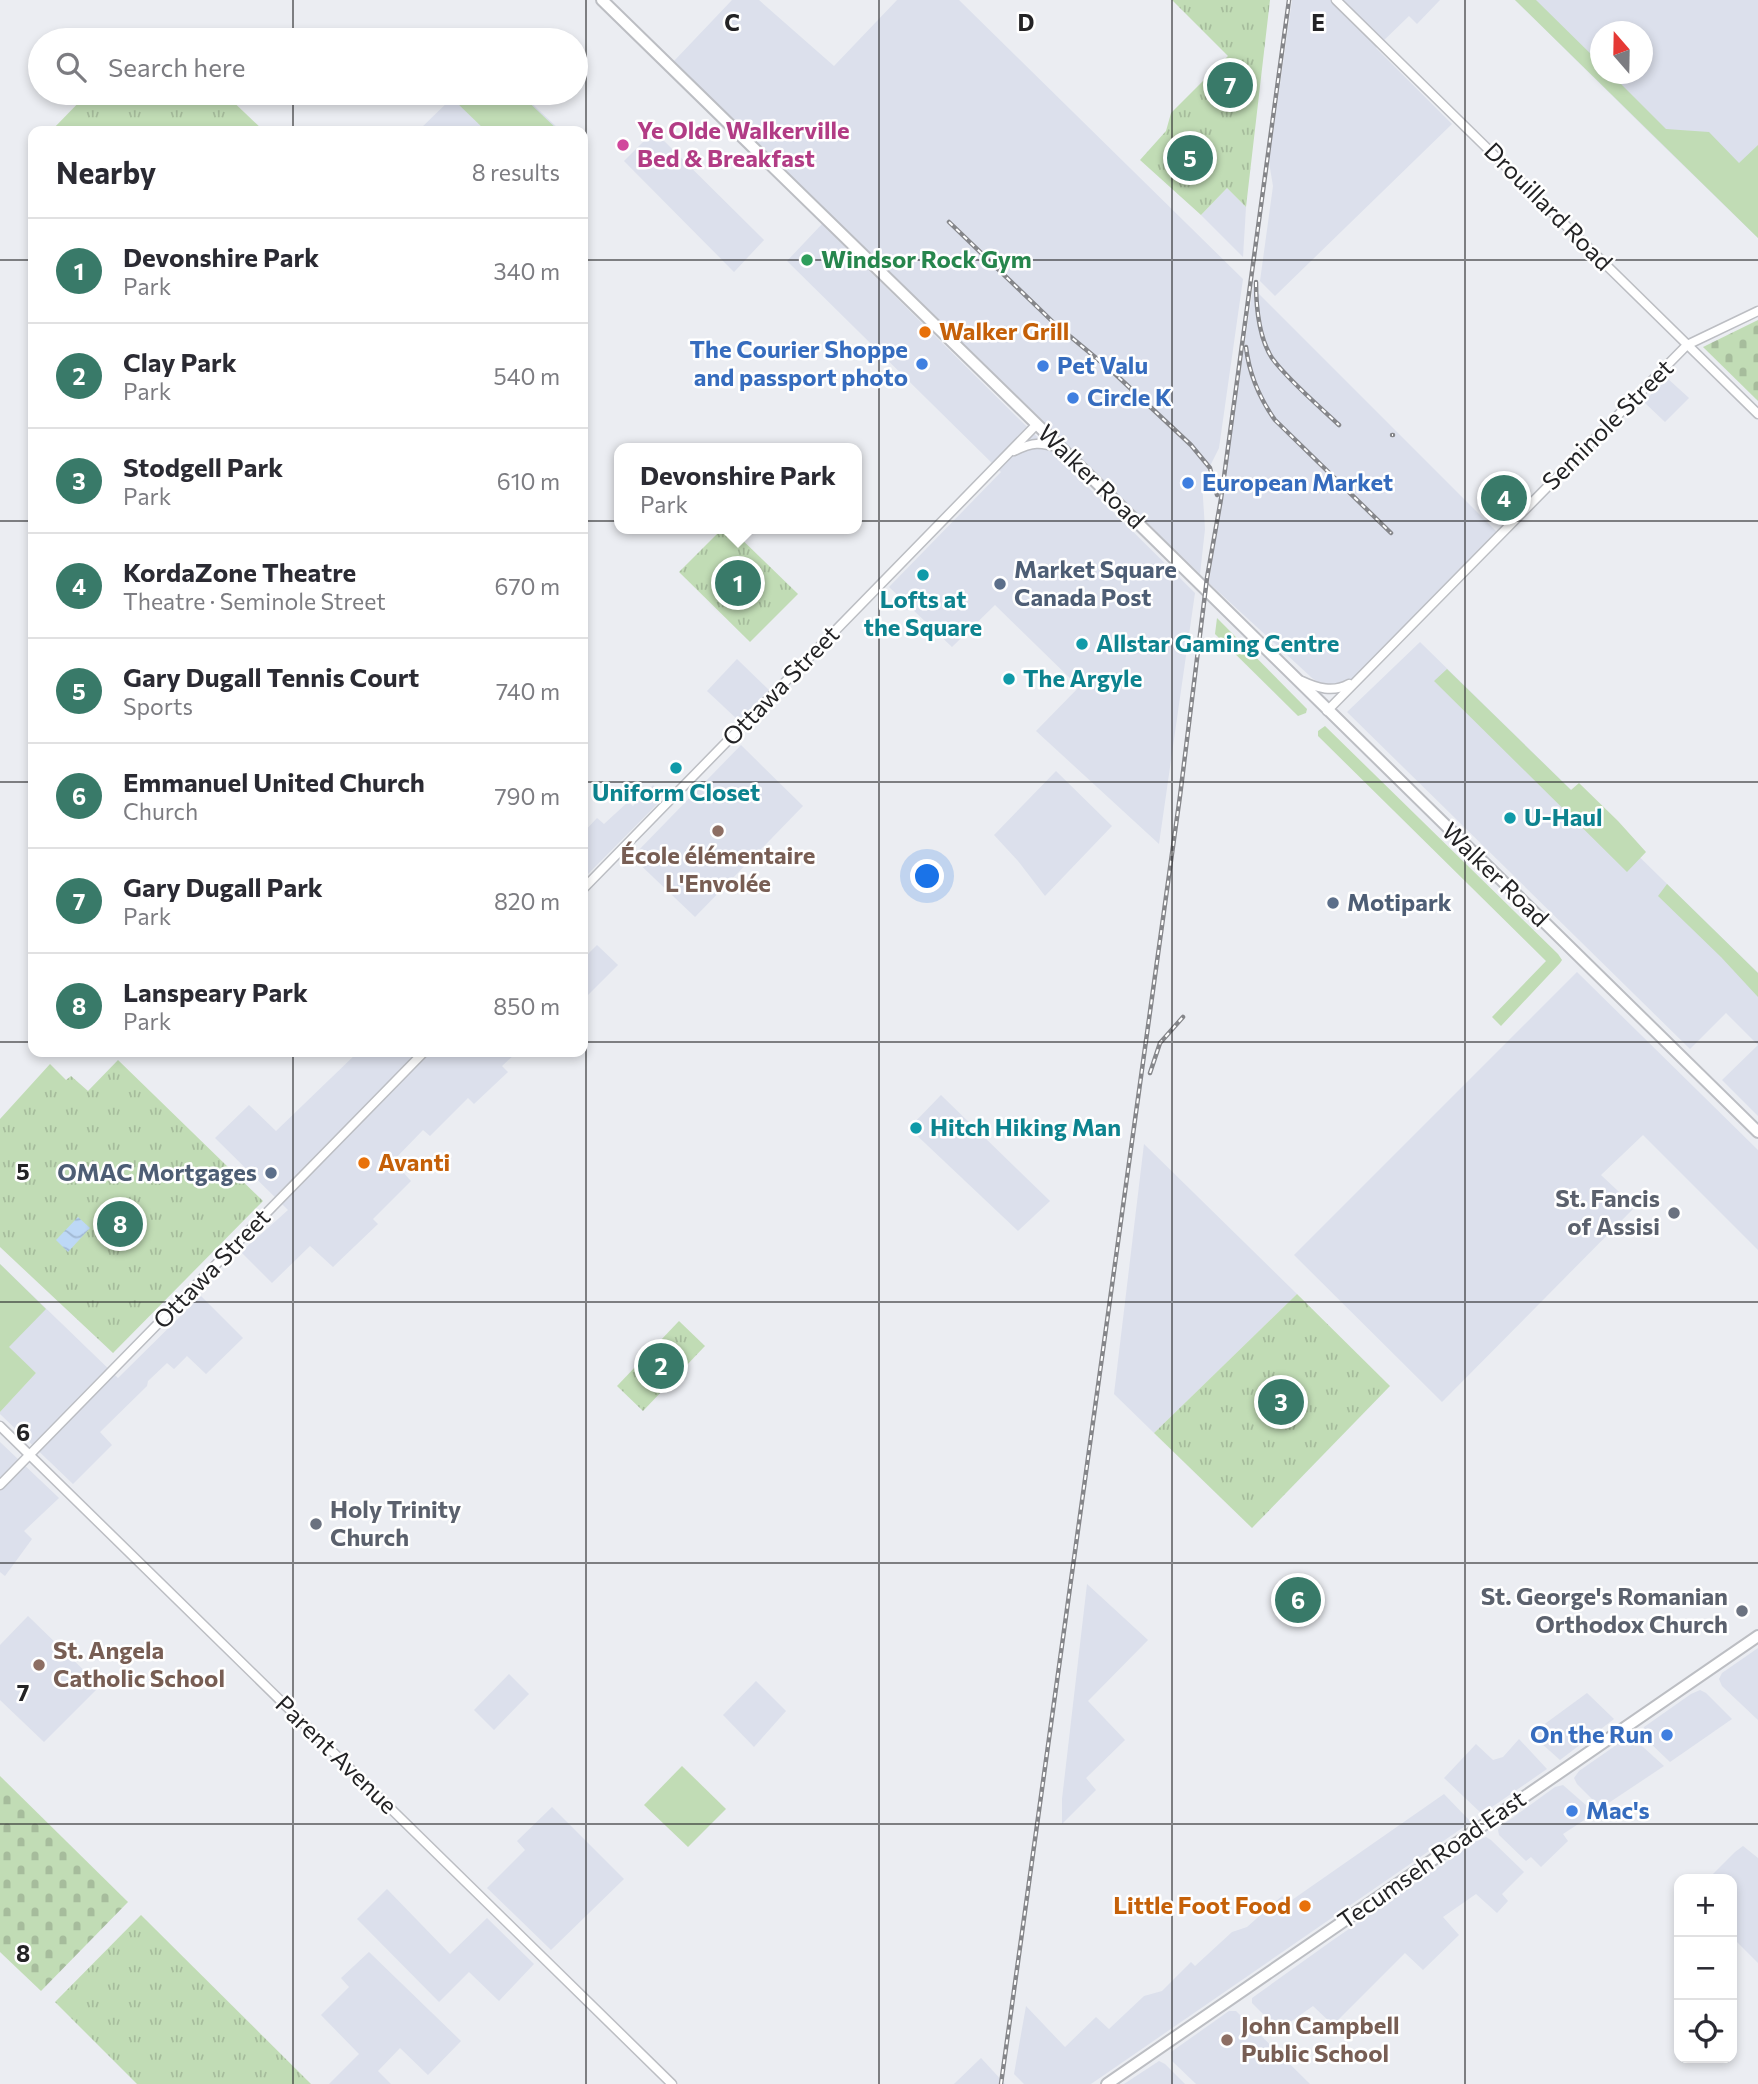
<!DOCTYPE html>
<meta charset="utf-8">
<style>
:root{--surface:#fff;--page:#f7f7f7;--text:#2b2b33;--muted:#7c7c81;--line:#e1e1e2;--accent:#397a69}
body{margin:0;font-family:Commissioner,sans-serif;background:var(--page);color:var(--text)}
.controls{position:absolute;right:21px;bottom:21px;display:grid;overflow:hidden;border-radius:14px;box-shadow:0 4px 10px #0003}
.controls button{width:63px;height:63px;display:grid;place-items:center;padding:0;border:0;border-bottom:2px solid var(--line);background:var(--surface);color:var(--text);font:35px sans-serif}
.compass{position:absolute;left:1590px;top:21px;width:63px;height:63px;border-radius:50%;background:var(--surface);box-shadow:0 4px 10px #0003;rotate:340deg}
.you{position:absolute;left:928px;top:877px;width:24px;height:24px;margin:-18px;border:5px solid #fff;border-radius:50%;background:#1a73e8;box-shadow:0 0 0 10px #1a73e833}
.badge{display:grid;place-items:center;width:46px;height:46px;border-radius:50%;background:var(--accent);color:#fff;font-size:23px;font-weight:700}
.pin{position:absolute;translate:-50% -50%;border:4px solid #fff;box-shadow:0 2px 7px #0006}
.popup{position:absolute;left:614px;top:443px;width:248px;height:91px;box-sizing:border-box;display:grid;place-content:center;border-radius:14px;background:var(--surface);filter:drop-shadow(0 2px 5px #0005);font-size:23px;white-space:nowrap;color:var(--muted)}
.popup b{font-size:26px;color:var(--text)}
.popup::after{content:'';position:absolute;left:50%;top:100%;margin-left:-14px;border:14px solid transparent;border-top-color:var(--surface)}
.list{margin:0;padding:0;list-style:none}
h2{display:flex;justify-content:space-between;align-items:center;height:91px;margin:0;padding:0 28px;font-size:30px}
h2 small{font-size:23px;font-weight:400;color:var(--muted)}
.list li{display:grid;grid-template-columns:46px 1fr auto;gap:21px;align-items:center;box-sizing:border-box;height:105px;padding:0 28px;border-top:2px solid var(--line)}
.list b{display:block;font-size:26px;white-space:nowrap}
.list p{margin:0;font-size:23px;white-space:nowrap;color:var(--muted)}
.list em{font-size:23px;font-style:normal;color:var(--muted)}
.icon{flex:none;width:38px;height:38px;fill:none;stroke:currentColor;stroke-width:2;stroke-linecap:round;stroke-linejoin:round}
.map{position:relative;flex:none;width:1758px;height:2084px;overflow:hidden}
.search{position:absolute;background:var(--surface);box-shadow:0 4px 10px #0003;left:28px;top:28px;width:560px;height:77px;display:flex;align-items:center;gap:18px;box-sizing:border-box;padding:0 24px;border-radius:38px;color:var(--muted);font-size:26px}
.panel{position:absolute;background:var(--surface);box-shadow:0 4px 10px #0003;left:28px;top:126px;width:560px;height:931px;border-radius:14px}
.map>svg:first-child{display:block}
</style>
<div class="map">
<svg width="1758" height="2084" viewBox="0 0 1758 2084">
<defs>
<pattern id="cemetery-stones" width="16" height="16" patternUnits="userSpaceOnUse" patternTransform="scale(1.75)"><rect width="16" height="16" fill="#c1dcb5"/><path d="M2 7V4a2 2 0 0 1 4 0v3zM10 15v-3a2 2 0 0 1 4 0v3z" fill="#a6bc9c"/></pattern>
<pattern id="park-tufts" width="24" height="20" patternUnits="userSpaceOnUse" patternTransform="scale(1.75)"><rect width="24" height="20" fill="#c1dcb5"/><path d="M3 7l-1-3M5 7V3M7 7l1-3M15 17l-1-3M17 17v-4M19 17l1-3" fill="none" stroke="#a6bc9c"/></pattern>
<pattern id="water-waves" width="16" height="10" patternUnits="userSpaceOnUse" patternTransform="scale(1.75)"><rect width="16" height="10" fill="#bdd8f6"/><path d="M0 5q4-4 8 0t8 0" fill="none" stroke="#a2b9d3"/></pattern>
</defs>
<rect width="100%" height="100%" fill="#ebedf2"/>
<g fill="#dce0ec" fill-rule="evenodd">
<path d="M732 0H759L834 66 897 0H959L1243 279 1219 448 1202 482 1205 529 1200 574 1005 384 963 346 803 189 674 61Z"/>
<path d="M1292 0H1440L1417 24 1409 16 1376 48 1452 124 1275 296 1260 281 1273 186 1269 162Z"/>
<path d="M1515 0H1758V238L1651 134ZM1600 32H1642V74H1600Z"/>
<path d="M457 93H521L561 131H418Z"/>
<path d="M654 131 764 240 734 272 624 161Z"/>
<path d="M1227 188 1246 207 1243 257 1201 215Z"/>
<path d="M822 224 1195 593 1159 844 1036 731 1079 687 995 605 952 647 889 587 1001 472 787 261Z"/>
<path d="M1253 288 1498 533 1350 684 1325 687 1312 678 1209 583Z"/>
<path d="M1667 378 1689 398 1665 422 1644 402Z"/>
<path d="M1420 642 1758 973V1116L1722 1080 1758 1045 1726 1013 1690 1049 1347 712Z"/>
<path d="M737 659 769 690 739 721 707 691Z"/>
<path d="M741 745 803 806 695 917 632 857Z"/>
<path d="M1056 771 1112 826 1045 896 1018 861 994 835Z"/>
<path d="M653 785 665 796 583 879V833L597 818 604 824 628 802 633 806Z"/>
<path d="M597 945 618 965 583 1000V959Z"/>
<path d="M1577 972 1758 1150V1250L1643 1135 1601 1175 1635 1207 1442 1402 1294 1255Z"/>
<path d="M358 1052H517L502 1066 508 1072 474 1104 468 1098 430 1136 423 1130 393 1161 411 1181 373 1219 378 1224 333 1267 310 1246 272 1283 241 1252 288 1210 215 1138 249 1105 276 1131Z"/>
<path d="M941 1095 1050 1201 1018 1231 909 1128Z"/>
<path d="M1144 1144 1297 1294 1154 1433 1114 1394Z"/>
<path d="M0 1264 118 1378 201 1296 243 1338 206 1374 187 1356 174 1369 167 1363 148 1381 147 1386 100 1432 112 1445 73 1484 0 1414V1412L36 1373 9 1348Z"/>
<path d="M0 1442 59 1498 24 1531 32 1539 5 1576 0 1572Z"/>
<path d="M1087 1584 1148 1640 1088 1701 1125 1740 1086 1778 1096 1790 1062 1824V1799Z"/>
<path d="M28 1616 100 1686 44 1742 0 1700V1645Z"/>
<path d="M1758 1648V1720L1722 1686 1719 1679 1722 1673Z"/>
<path d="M509 1674 529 1694 494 1730 474 1710Z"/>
<path d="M756 1681 786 1711 754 1747 723 1715Z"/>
<path d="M1700 1690 1706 1693 1732 1719 1670 1762 1646 1739 1642 1732 1644 1727 1691 1694Z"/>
<path d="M1587 1693 1614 1719 1560 1760 1531 1734Z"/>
<path d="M1632 1737 1664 1766 1601 1808 1577 1784 1574 1778 1579 1771 1625 1739Z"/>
<path d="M1519 1739 1547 1769 1482 1814 1444 1778 1476 1744 1493 1760 1503 1757Z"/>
<path d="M1563 1785 1595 1813 1563 1834 1568 1841 1541 1867 1531 1857 1526 1861 1499 1835 1498 1830 1501 1826 1555 1787Z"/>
<path d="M1444 1794 1471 1822 1091 2084H1024L1014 2074 1026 2006 1065 2047 1096 2017 1109 2029 1144 1996 1162 1991 1191 1962 1195 1966 1232 1932 1247 1927 1282 1896 1289 1902Z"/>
<path d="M552 1807 624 1879 551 1950 487 1888 525 1850 517 1841Z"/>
<path d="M1486 1837 1491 1840 1524 1872 1502 1894 1508 1901 1497 1913 1476 1894 1443 1917 1459 1935 1423 1970 1405 1953 1333 2025 1313 2006 1279 2030 1252 2003V1998L1333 1940 1478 1840Z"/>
<path d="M1743 1846 1758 1858V1963L1732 1937V1879H1708L1735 1852Z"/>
<path d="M387 1889 450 1954 487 1918 534 1964 499 2001 469 1972 439 2002 357 1919Z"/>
<path d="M369 1952 461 2041 428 2075 400 2048 378 2071 391 2084H329L359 2054 321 2015 349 1987 341 1978Z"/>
<path d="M1229 2011H1236L1310 2084H1196L1172 2061 1171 2052Z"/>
<path d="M981 2058 1005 2084H954Z"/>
<path d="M1159 2061 1165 2064 1185 2084H1124Z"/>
</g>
<g fill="#c1dcb5">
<path d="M1515 0H1536L1600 63V74H1611L1666 129 1709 132 1739 163 1758 145V238Z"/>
<path d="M465 93H519L559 131H486L456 102Z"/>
<path d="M1217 618 1307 709 1306 713 1298 716 1215 634Z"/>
<path d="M1447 669 1571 790 1579 783 1618 821 1646 852 1627 872 1434 681Z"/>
<path d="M1325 726 1558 954 1562 960 1560 963 1501 1026 1492 1017 1546 961 1318 736V731Z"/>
<path d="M1667 884 1758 973V997L1721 957 1658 896Z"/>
<path d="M0 1264 46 1309 9 1347 36 1373 0 1412Z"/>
<path d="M682 1766 726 1809 688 1847 644 1805Z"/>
</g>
<g fill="url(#cemetery-stones)">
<path d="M1758 320V401L1703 347Z"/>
<path d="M0 1776 128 1902 41 1991 0 1952Z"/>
</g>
<g fill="url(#park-tufts)">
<path d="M1172 0H1270L1246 207 1227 188 1201 215 1140 160 1166 131 1171 113 1228 56Z"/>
<path d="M88 93H224L264 131H51Z"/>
<path d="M722 529H731L798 594 750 642 679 572Z"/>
<path d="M118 1060 263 1201 113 1353 0 1247V1119L50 1064 66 1080 71 1076 88 1091Z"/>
<path d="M1297 1294 1390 1386 1252 1528 1154 1433Z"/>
<path d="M679 1321 705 1346 643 1411 617 1386Z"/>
<path d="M141 1915 311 2084H137L55 2002Z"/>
</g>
<path fill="url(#water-waves)" d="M78 1217 90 1228 68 1252 56 1240Z"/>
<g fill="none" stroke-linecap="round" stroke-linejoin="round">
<defs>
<g id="minor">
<path d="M1336 0 1758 414"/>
<path d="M1014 451C1033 442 1040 442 1059 448"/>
<path d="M1302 681C1317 688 1333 693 1349 684"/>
<path d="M1327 711 1687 345 1758 311"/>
<path d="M583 889 1037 424"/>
<path d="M0 1426 672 2084"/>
<path d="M0 1485 424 1052"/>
</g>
<g id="major">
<path d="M602 0 1145 530 1758 1132"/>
<path d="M1107 2084 1758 1636"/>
</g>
</defs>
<use href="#minor" stroke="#bcbec3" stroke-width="11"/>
<use href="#major" stroke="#bcbec3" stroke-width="14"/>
<use href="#minor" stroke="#fff" stroke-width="8"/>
<use href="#major" stroke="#fff" stroke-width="10"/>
<defs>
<g id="rail">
<path d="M949 222 1054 323 1113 372 1191 445 1210 468 1217 495"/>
<path d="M1256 282C1256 305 1259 338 1272 358 1287 379 1319 406 1339 425"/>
<path d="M1246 347C1249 373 1260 399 1275 420L1391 533"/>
<path d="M1392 435H1393"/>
<path d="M1150 1073 1160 1043 1183 1017"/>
<path d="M1001 2084 1180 796 1207 578 1221 499 1289 0"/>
</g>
</defs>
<use href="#rail" stroke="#85868a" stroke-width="4.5"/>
<use href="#rail" stroke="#fff" stroke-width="2" stroke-dasharray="5" stroke-linecap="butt"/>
</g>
<path fill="none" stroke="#232325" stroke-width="2" stroke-opacity="0.55" d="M293 0V40M586 0V2084M879 0V2084M1172 0V2084M1465 0V2084M293 93V131M0 260H33M583 260H1758M0 521H33M583 521H1758M0 782H33M583 782H1758M0 1042H33M583 1042H1758M293 1052V2084M0 1302H1758M0 1563H1758M0 1824H1758"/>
<circle fill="#d1479c" stroke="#fff" stroke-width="2.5" cx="623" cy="145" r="7"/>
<circle fill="#2e9e5b" stroke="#fff" stroke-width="2.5" cx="807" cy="260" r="7"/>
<g fill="#e8710a" stroke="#fff" stroke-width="2.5">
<circle cx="925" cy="332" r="7"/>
<circle cx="364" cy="1163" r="7"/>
<circle cx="1305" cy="1906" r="7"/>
</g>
<g fill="#3f7fe0" stroke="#fff" stroke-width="2.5">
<circle cx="922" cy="364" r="7"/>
<circle cx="1043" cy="366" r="7"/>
<circle cx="1073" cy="398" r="7"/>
<circle cx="1188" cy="483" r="7"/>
<circle cx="1667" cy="1735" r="7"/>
<circle cx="1572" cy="1811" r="7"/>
</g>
<g fill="#0f9aa8" stroke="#fff" stroke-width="2.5">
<circle cx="923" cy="575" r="7"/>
<circle cx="1082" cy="644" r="7"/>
<circle cx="1009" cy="679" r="7"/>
<circle cx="676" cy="768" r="7"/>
<circle cx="1510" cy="818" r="7"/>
<circle cx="916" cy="1128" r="7"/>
</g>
<g fill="#5c6f8a" stroke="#fff" stroke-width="2.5">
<circle cx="1000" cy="584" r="7"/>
<circle cx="1333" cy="903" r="7"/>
<circle cx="271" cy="1173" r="7"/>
</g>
<g fill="#8d6e63" stroke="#fff" stroke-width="2.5">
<circle cx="718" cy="831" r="7"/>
<circle cx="39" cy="1665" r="7"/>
<circle cx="1227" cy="2040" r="7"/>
</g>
<g fill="#6b7280" stroke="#fff" stroke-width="2.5">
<circle cx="1674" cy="1213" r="7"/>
<circle cx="316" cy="1524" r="7"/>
<circle cx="1742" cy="1611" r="7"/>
</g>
<g text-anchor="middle" stroke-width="5" stroke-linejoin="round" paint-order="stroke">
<g font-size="24" font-weight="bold" fill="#b23c85" stroke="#fff" text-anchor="start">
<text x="637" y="139">Ye Olde Walkerville<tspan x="637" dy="28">Bed &amp; Breakfast</tspan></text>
</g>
<g font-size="24" fill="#232325" stroke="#fff">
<text transform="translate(1548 207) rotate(45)" y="8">Drouillard Road</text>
<text transform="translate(1608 425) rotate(-45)" y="8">Seminole Street</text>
<text transform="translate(1091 477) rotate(44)" y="8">Walker Road</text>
<text transform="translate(781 686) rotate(-46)" y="8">Ottawa Street</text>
<text transform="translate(1495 875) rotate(44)" y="8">Walker Road</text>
<text transform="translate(212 1269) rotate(-46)" y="8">Ottawa Street</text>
<text transform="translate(336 1755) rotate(44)" y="8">Parent Avenue</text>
<text transform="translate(1432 1860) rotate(-35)" y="8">Tecumseh Road East</text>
</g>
<g font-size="24" font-weight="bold" fill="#27864d" stroke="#fff" text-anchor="start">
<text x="821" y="268">Windsor Rock Gym</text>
</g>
<g font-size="24" font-weight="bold" fill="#c56008" stroke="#fff" text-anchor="start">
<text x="939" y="340">Walker Grill</text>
<text x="378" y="1171">Avanti</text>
<text x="1291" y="1914" text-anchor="end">Little Foot Food</text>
</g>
<g font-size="24" font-weight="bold" fill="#366cbe" stroke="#fff" text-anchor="start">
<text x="908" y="358" text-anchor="end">The Courier Shoppe<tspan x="908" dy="28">and passport photo</tspan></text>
<text x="1057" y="374">Pet Valu</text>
<text x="1087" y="406">Circle K</text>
<text x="1202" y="491">European Market</text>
<text x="1653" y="1743" text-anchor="end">On the Run</text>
<text x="1586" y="1819">Mac's</text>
</g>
<g font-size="24" font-weight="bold" fill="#4e5e75" stroke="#fff" text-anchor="start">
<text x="1014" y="578">Market Square<tspan x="1014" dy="28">Canada Post</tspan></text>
<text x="1347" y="911">Motipark</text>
<text x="257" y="1181" text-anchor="end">OMAC Mortgages</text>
</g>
<g font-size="24" font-weight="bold" fill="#0d838f" stroke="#fff" text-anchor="start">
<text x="923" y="608" text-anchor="middle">Lofts at<tspan x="923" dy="28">the Square</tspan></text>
<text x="1096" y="652">Allstar Gaming Centre</text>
<text x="1023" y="687">The Argyle</text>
<text x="676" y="801" text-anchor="middle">Uniform Closet</text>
<text x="1524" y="826">U-Haul</text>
<text x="930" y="1136">Hitch Hiking Man</text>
</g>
<g font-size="24" font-weight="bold" fill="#785e54" stroke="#fff" text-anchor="start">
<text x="718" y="864" text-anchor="middle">École élémentaire<tspan x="718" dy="28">L'Envolée</tspan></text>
<text x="53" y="1659">St. Angela<tspan x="53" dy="28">Catholic School</tspan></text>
<text x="1241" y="2034">John Campbell<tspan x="1241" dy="28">Public School</tspan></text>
</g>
<g font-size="24" font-weight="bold" fill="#5b616d" stroke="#fff" text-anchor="end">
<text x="1660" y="1207">St. Fancis<tspan x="1660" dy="28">of Assisi</tspan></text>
<text x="330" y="1518" text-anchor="start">Holy Trinity<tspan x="330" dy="28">Church</tspan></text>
<text x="1728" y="1605">St. George's Romanian<tspan x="1728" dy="28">Orthodox Church</tspan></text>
</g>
</g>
<g font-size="23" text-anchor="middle" font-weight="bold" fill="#232325" stroke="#fff" stroke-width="5" stroke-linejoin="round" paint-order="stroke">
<text x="732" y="31">C</text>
<text x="1026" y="31">D</text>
<text x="1318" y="31">E</text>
<text x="23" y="1180">5</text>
<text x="23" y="1441">6</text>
<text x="23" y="1701">7</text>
<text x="23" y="1962">8</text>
</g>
</svg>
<div class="controls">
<button>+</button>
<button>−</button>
<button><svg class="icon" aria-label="locate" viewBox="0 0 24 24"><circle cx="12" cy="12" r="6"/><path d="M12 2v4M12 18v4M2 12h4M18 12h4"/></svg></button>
</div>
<svg class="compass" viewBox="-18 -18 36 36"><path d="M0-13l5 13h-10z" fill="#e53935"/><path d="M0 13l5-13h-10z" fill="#7c7c81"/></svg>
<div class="you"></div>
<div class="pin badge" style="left:738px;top:583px">1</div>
<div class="popup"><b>Devonshire Park</b>Park</div>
<div class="pin badge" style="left:661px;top:1366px">2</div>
<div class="pin badge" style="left:1281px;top:1402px">3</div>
<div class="pin badge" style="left:1504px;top:498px">4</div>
<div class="pin badge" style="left:1190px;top:158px">5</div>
<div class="pin badge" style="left:1298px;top:1600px">6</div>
<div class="pin badge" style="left:1230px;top:85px">7</div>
<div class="pin badge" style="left:120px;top:1224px">8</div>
<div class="search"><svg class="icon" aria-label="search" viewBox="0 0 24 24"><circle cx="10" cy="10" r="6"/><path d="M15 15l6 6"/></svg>Search here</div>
<section class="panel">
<h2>Nearby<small>8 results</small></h2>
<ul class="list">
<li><span class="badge">1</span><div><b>Devonshire Park</b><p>Park</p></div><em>340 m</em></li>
<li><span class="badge">2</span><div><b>Clay Park</b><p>Park</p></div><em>540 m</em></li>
<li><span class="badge">3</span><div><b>Stodgell Park</b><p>Park</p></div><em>610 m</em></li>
<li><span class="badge">4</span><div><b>KordaZone Theatre</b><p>Theatre · Seminole Street</p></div><em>670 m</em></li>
<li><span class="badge">5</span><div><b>Gary Dugall Tennis Court</b><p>Sports</p></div><em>740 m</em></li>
<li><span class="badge">6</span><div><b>Emmanuel United Church</b><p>Church</p></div><em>790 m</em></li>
<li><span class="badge">7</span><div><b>Gary Dugall Park</b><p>Park</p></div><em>820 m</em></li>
<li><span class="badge">8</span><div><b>Lanspeary Park</b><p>Park</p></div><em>850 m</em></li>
</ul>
</section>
</div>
